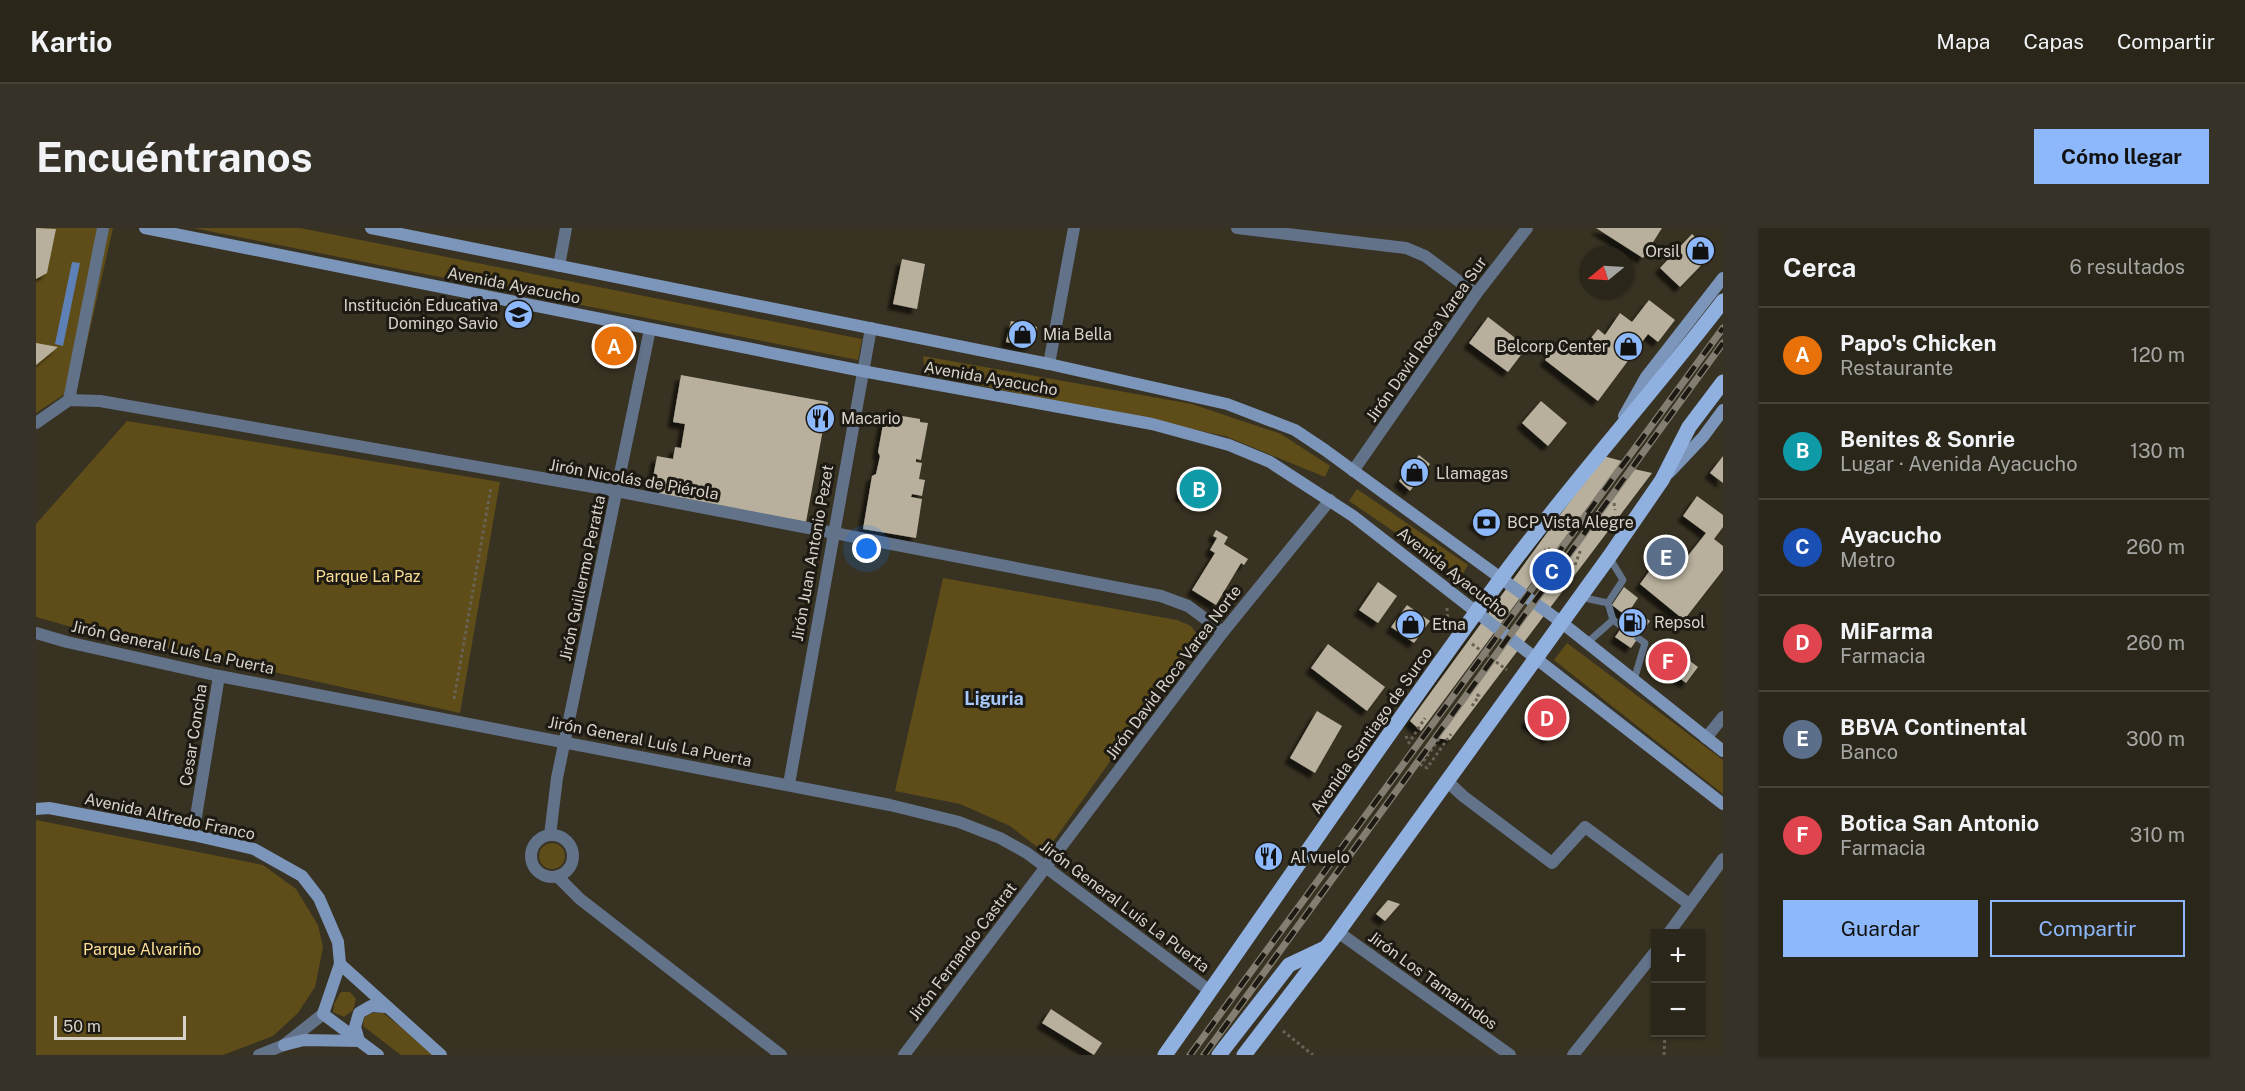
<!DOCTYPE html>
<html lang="es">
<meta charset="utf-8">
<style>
:root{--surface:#2a261a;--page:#363227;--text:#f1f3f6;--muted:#a5a5a2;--line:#464339;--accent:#8db9fc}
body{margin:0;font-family:"Public Sans",sans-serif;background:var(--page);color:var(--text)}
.controls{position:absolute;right:18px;bottom:18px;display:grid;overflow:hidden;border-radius:0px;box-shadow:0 2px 4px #0004}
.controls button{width:54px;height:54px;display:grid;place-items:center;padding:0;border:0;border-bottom:2px solid var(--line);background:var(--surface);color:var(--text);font:30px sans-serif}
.compass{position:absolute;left:1543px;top:18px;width:54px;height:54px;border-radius:50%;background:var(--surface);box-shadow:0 2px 4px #0004;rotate:252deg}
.scale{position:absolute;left:18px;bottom:15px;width:132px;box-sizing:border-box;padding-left:6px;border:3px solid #d7d3c9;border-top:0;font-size:16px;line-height:21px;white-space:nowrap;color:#d7d3c9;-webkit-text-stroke:4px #1d1a13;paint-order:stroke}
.you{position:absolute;left:831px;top:321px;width:21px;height:21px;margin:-15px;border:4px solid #fff;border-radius:50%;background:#1a73e8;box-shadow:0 0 0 9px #1a73e833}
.badge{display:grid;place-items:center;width:39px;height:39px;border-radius:50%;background:var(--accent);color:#fff;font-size:20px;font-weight:700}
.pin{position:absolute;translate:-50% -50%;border:3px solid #fff;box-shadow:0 2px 6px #0006}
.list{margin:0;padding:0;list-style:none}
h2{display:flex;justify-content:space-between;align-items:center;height:78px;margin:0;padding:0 24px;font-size:26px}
h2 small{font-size:20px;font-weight:400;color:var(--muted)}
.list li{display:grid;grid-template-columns:39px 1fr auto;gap:18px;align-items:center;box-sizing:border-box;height:96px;padding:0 24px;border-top:2px solid var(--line)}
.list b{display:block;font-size:22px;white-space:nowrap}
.list p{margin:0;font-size:20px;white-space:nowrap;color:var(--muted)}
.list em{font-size:20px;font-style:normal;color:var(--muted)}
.actions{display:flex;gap:12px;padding:18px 24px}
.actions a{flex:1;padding:14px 0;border:2px solid var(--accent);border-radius:0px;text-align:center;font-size:21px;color:var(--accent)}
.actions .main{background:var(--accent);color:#111}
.map{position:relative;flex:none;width:1687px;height:827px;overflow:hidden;border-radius:0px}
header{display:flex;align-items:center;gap:36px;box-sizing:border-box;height:84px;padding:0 30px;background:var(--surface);border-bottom:2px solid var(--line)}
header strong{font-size:28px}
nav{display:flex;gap:33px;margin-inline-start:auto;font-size:21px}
.intro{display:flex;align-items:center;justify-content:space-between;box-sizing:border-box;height:144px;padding:0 36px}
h1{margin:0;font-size:42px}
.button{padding:15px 27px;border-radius:0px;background:var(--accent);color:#111;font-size:21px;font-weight:700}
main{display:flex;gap:36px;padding:0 36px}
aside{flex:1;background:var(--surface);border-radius:0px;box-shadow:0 2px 4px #0004}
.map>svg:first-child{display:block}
</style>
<header>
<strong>Kartio</strong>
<nav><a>Mapa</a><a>Capas</a><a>Compartir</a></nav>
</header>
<div class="intro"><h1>Encuéntranos</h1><a class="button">Cómo llegar</a></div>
<main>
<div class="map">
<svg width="1687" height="827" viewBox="0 0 1687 827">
<defs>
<filter id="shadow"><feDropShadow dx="-5.5" dy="5.5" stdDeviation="1.5" flood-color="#0009"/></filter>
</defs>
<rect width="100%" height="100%" fill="#383222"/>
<g fill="#5e4c19">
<path d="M0 0H77L41 158 0 185Z"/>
<path d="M157 0H264L826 111 822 132Z"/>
<path d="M887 128 1156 176 1245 206 1294 238 1289 249 1189 208 889 146Z"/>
<path d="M91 193 464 254 424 485 46 402 0 389V296Z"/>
<path d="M1321 261 1432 337 1425 349 1313 273Z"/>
<path d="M907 350 1141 392 1155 398 1161 406 1159 414 1009 625 974 598 924 576 859 563Z"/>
<path d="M1531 415 1687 532V566L1518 432Z"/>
<path d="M0 592 227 637 260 661 282 697 287 719 279 759 262 785 237 808 187 827H0Z"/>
<circle cx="516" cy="628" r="13"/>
<path d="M305 764H314L320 771 317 782 308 789 297 784 298 776Z"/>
<path d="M334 785H347L401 827H365L327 798 328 790Z"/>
</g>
<path fill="#5d81b6" d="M36 34 44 35 27 118 19 116Z"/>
<g fill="#b8b09d" filter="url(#shadow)">
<path d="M0 0 20 1 11 45 0 51Z"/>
<path d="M1560 0H1626L1607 30Z"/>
<path d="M1656 6 1676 26 1644 59 1624 40Z"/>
<path d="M866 31 889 36 881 81 857 76Z"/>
<path d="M1613 72 1639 92 1622 114 1612 106 1562 173 1509 132 1526 109 1545 123 1562 101 1569 107 1584 85 1596 94Z"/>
<path d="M1452 89 1491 119 1472 144 1433 115Z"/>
<path d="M975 93 1001 99 998 115 991 118 970 114Z"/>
<path d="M0 115 22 119 0 137Z"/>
<path d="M645 147 792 174 770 294 623 266 624 261 615 260 621 228 637 231 639 219 645 220 649 196 637 194Z"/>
<path d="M1505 173 1531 195 1512 218 1486 195Z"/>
<path d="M849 185 884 191V194L892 195 885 232 880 231V234L886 235 883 251 889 252 886 268 876 266 875 269 886 271 880 310 827 301 836 248 840 246 844 228 842 224Z"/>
<path d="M1383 227 1394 236 1374 263 1363 253Z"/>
<path d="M1567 228 1586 233 1385 503 1374 493Z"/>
<path d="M1687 228V255L1674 245Z"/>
<path d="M1598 241 1616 245 1414 512 1400 510Z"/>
<path d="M1152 243 1181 255 1176 271 1163 267 1161 273 1144 267Z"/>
<path d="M1661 268 1687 287V299L1678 311 1687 318V342L1648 392 1604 356 1630 320 1647 334 1670 305 1647 288Z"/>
<path d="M1447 282 1462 295 1453 307 1437 294Z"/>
<path d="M1180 302 1192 309 1188 316 1212 331 1208 337 1205 335 1180 377 1156 362 1179 325 1174 322 1181 310 1177 308Z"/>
<path d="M1342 354 1361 368 1342 395 1323 382Z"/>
<path d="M1588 359 1602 370 1590 388 1576 377Z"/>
<path d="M1371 377 1394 393 1378 415 1355 399Z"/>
<path d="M1598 382 1614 393 1595 420 1579 409Z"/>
<path d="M1292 416 1349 459 1331 483 1275 440Z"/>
<path d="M1634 418 1662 439 1650 455 1622 434Z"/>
<path d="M1509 469 1532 486 1513 511 1490 494Z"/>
<path d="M1281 483 1306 498 1279 545 1254 530Z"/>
<path d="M1352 672 1364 676 1349 693 1340 686Z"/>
<path d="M1015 781 1066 815 1058 827 1006 795Z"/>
</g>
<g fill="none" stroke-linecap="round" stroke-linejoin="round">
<g stroke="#686355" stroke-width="3" stroke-dasharray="3 3" stroke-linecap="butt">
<path d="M1578 275 1579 282"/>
<path d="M1508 322 1511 323 1514 320"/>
<path d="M1496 337 1529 361"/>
<path d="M1539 337 1545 321"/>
<path d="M1411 380 1412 394"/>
<path d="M1436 416 1471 442"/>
<path d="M418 471 455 259"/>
<path d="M1436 478 1443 468 1439 465"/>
<path d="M1370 508 1373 515 1389 490"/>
<path d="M1403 511 1385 537 1391 540 1415 506"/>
<path d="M1247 803 1277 827"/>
<path d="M1628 827 1629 804"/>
</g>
<g stroke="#627289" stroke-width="7">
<path d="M1573 329 1587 352 1572 375 1577 392"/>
<path d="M1544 369 1572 375"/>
<path d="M1552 414 1577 392 1588 400"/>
<path d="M1598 452 1609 415 1602 410"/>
</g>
<g stroke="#627289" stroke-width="12">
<path d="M1201 0 1370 20 1389 28 1440 66"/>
<path d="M523 38 530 0"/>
<path d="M1013 136 1038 0"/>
<path d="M33 172 67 0"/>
<path d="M0 195 33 172 64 173 580 263 1125 368 1152 378 1187 404"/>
<path d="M1317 243 1440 66 1491 0"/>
<path d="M0 405 31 414 183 448 854 577 923 594 964 610 991 625 1174 763"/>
<path d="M1670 510 1687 489"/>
<path d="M1412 554 1427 568 1516 635 1549 599 1653 676"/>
<path d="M753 556 835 100"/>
<circle cx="516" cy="628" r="21"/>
<path d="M157 607 183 448"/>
<path d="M514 607 521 550 614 101"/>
<path d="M522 649 544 671 745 827"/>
<path d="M1302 704 1474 827"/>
<path d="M1632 706 1687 631"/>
<path d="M223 827 248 817 287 786"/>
<path d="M868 827 1187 404 1294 272"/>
<path d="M1537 827 1620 723"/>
</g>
<g stroke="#7c95ba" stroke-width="12">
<path d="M109 0 826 143 1116 196 1193 217 1234 234 1317 288 1687 576"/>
<path d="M335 0 1013 136 1191 176 1259 202 1289 222 1525 394 1687 523"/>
<path d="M1588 188 1610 149 1687 50"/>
<path d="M1633 245 1667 209 1687 182"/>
<path d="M0 581 13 580 157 607 218 621 266 648 283 670 302 714 304 736 287 786 342 827"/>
<path d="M304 736 405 827"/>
<path d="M248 817 268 812 323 813 319 799 323 785 335 778 350 779"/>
</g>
<g stroke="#90b0e0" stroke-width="15">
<path d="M1129 827C1242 668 1350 506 1466 349 1536 254 1615 167 1687 73"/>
<path d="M1183 827 1253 737 1289 720"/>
<path d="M1208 827 1302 704 1573 329 1626 252 1653 199 1687 154"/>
</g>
<defs>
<g id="rail">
<path d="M1154 827 1687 100"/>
<path d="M1168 827 1687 115"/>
</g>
</defs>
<use href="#rail" stroke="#837e71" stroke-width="7"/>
<use href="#rail" stroke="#1d1a13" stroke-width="4.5" stroke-dasharray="14" stroke-linecap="butt"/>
</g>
<defs>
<symbol id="shop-disc" viewBox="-11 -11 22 22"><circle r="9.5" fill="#8db9fc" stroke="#1d1a13"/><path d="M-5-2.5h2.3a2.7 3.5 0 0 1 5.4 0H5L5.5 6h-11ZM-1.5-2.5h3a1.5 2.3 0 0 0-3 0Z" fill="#111"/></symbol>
<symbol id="school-disc" viewBox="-11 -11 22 22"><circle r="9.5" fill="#8db9fc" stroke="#1d1a13"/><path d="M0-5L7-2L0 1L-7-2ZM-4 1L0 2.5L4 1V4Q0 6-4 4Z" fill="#111"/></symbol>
<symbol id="restaurant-disc" viewBox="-11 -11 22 22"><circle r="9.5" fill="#8db9fc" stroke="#1d1a13"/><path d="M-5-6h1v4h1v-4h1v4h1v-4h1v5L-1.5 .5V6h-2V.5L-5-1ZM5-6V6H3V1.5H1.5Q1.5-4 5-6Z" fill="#111"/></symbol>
<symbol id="bank-disc" viewBox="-11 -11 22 22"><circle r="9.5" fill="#8db9fc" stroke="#1d1a13"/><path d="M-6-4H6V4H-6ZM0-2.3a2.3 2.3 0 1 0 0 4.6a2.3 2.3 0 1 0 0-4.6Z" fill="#111"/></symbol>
<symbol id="fuel-disc" viewBox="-11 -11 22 22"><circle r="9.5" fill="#8db9fc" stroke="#1d1a13"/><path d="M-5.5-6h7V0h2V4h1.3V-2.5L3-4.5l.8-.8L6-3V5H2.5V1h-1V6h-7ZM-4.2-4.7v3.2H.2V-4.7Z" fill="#111"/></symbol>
</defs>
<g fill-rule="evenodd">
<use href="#shop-disc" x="1648" y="6" width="33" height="33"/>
<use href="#school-disc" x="466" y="70" width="33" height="33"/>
<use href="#shop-disc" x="970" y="90" width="33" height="33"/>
<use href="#shop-disc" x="1576" y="102" width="33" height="33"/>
<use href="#restaurant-disc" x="768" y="174" width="33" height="33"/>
<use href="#shop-disc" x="1362" y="228" width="33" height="33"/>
<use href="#bank-disc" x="1434" y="278" width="33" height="33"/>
<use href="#fuel-disc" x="1580" y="378" width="33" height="33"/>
<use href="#shop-disc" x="1358" y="380" width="33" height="33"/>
<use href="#restaurant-disc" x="1216" y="612" width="33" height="33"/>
</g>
<g text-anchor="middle" stroke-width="6" stroke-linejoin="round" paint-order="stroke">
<g font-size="16" fill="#d7d3c9" stroke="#1d1a13" text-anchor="start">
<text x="1644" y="29" text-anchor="end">Orsil</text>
<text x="462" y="83" text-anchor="end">Institución Educativa<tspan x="462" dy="18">Domingo Savio</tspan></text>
<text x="1007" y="112">Mia Bella</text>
<text x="1572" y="124" text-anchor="end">Belcorp Center</text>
<text x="805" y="196">Macario</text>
<text x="1400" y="251">Llamagas</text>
<text x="1471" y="300">BCP Vista Alegre</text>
<text x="1618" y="400">Repsol</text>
<text x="1396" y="402">Etna</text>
<text x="1254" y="635">Al vuelo</text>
</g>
<g font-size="16" fill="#d7d3c9" stroke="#1d1a13">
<text transform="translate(478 57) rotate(11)" y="6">Avenida Ayacucho</text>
<text transform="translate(1390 111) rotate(-55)" y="6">Jirón David Roca Varea Sur</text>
<text transform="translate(955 150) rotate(10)" y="6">Avenida Ayacucho</text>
<text transform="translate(598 251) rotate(10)" y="6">Jirón Nicolás de Piérola</text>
<text transform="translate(776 325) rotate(-80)" y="6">Jirón Juan Antonio Pezet</text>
<text transform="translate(1417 344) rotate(38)" y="6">Avenida Ayacucho</text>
<text transform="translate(546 350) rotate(-78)" y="6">Jirón Guillermo Peratta</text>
<text transform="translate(137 419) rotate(12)" y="6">Jirón General Luís La Puerta</text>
<text transform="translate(1137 444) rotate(-53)" y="6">Jirón David Roca Varea Norte</text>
<text transform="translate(1335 502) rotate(-55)" y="6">Avenida Santiago de Surco</text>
<text transform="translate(157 507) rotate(-81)" y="6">Cesar Concha</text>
<text transform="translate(614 513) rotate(11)" y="6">Jirón General Luís La Puerta</text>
<text transform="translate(134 588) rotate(12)" y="6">Avenida Alfredo Franco</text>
<text transform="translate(1089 678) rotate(37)" y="6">Jirón General Luís La Puerta</text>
<text transform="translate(926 723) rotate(-53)" y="6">Jirón Fernando Castrat</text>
<text transform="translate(1397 752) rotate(36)" y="6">Jirón Los Tamarindos</text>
</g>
<g font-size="16" fill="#fddf96" stroke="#1d1a13">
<text x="332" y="354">Parque La Paz</text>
<text x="106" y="727">Parque Alvariño</text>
</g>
<g font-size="18" font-weight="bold" fill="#a6c8fa" stroke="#1d1a13">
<text x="958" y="477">Liguria</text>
</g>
</g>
</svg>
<div class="controls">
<button>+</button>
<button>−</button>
</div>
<svg class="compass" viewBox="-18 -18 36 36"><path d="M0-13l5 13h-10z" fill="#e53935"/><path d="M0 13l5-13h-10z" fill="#a5a5a2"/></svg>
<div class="scale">50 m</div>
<div class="you"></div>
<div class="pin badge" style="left:578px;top:118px;background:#e8710a">A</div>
<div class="pin badge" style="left:1163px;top:261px;background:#0f9aa8">B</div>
<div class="pin badge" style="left:1516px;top:343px;background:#1a4fb4">C</div>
<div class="pin badge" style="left:1511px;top:490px;background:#e0444e">D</div>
<div class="pin badge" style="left:1630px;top:329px;background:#5c6f8a">E</div>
<div class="pin badge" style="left:1632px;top:433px;background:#e0444e">F</div>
</div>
<aside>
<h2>Cerca<small>6 resultados</small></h2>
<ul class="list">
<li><span class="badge" style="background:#e8710a">A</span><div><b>Papo's Chicken</b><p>Restaurante</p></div><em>120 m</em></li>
<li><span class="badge" style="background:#0f9aa8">B</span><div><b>Benites &amp; Sonrie</b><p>Lugar · Avenida Ayacucho</p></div><em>130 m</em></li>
<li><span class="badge" style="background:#1a4fb4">C</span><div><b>Ayacucho</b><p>Metro</p></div><em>260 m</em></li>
<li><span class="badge" style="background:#e0444e">D</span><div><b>MiFarma</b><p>Farmacia</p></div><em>260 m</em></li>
<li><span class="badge" style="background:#5c6f8a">E</span><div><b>BBVA Continental</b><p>Banco</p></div><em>300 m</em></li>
<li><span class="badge" style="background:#e0444e">F</span><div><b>Botica San Antonio</b><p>Farmacia</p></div><em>310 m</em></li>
</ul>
<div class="actions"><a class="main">Guardar</a><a>Compartir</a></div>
</aside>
</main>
